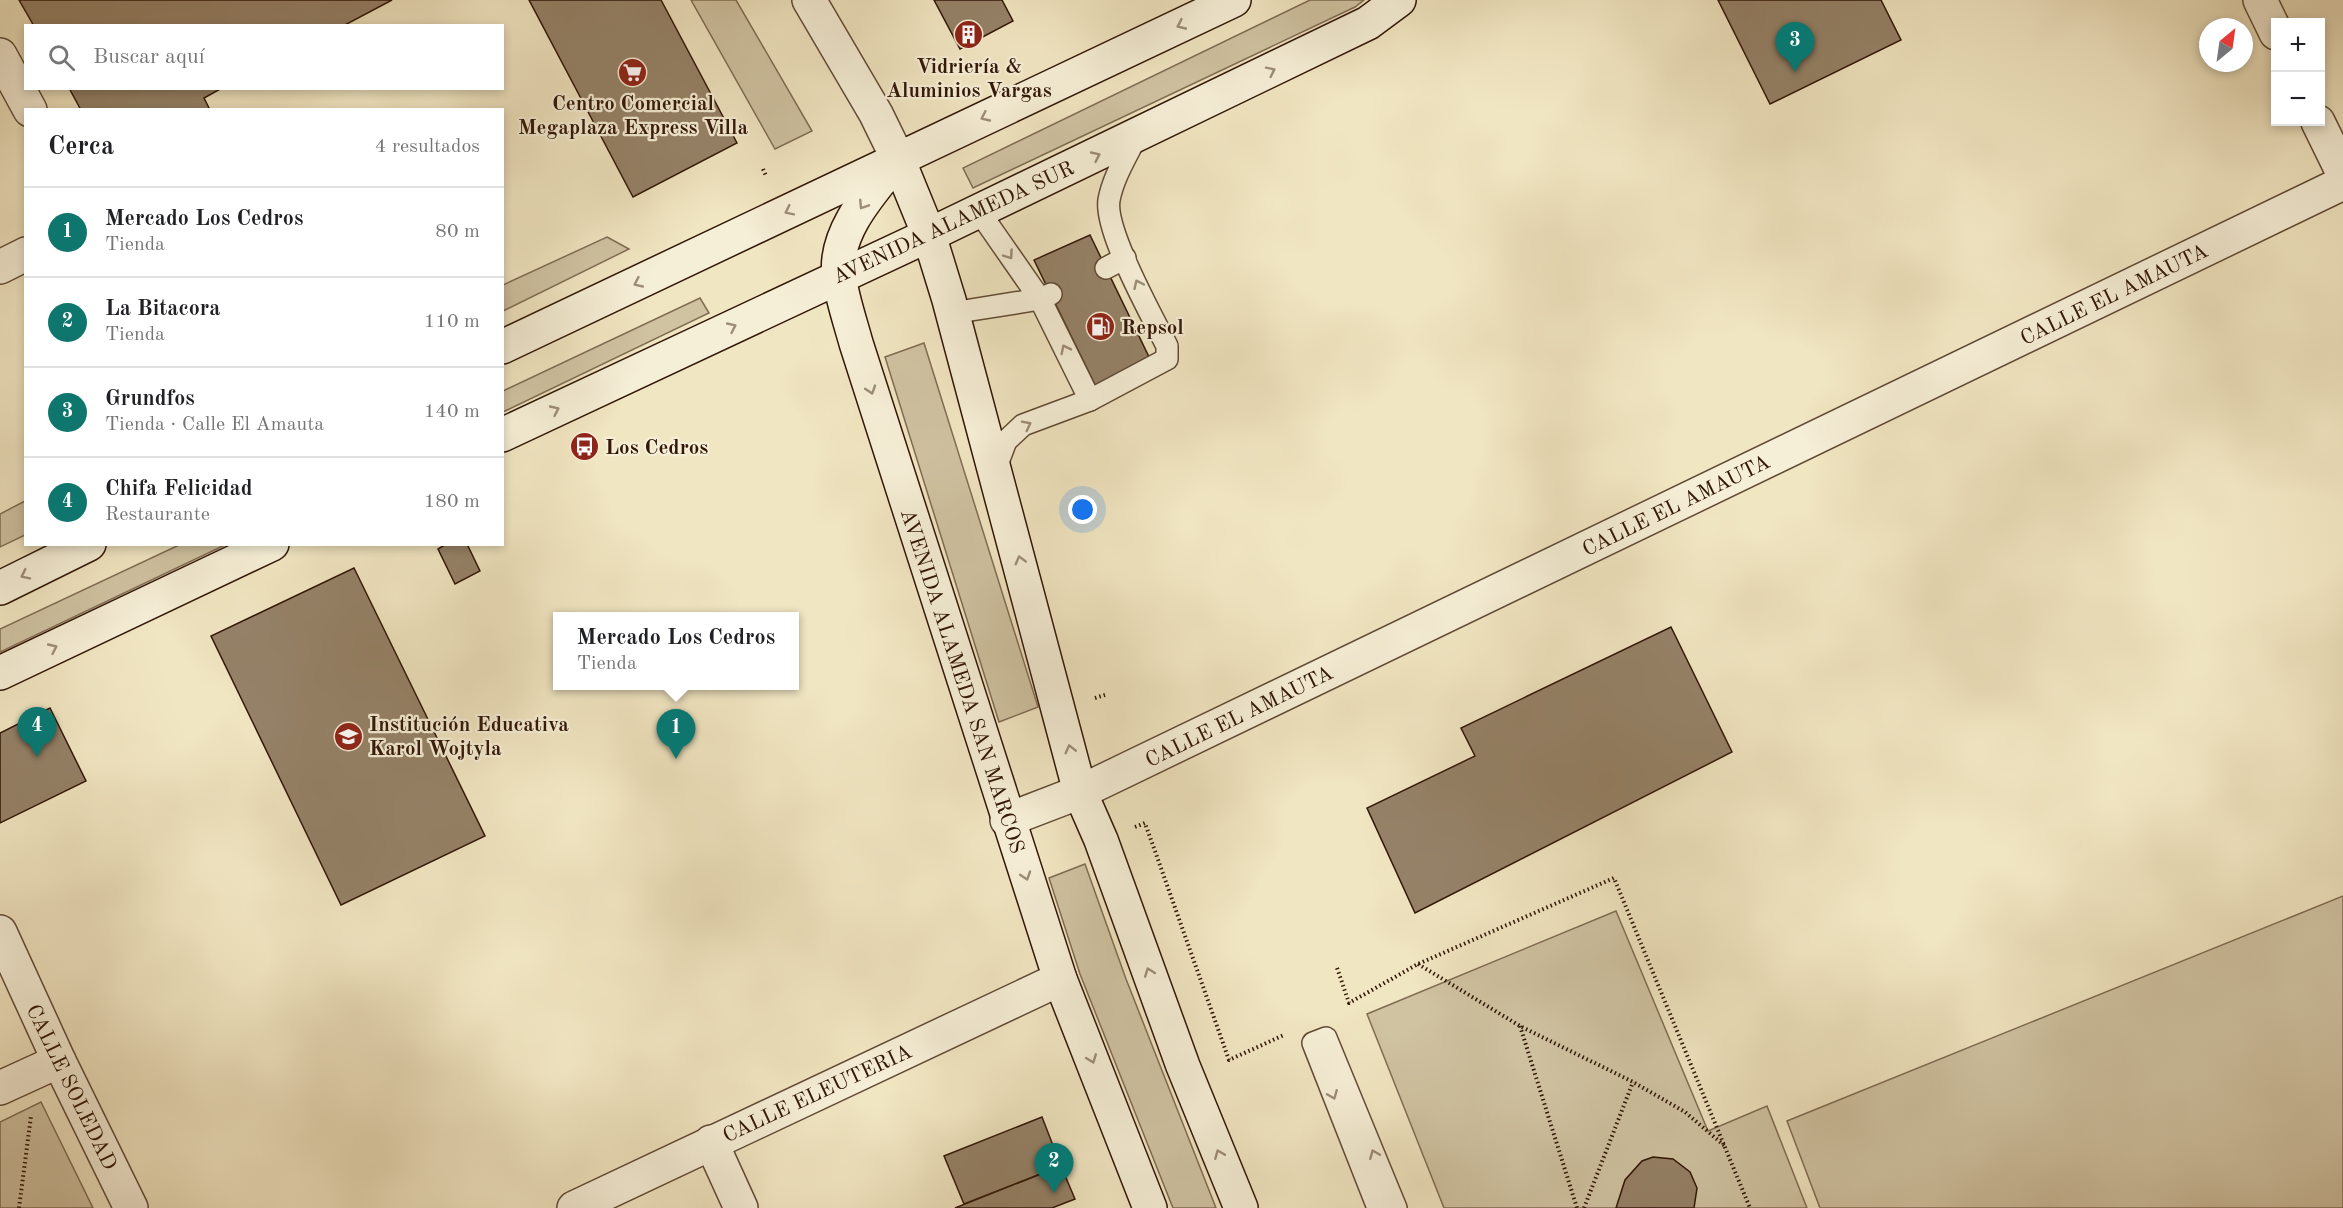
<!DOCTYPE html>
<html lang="es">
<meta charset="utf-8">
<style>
:root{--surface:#fff;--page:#f6f6f6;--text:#202124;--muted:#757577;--line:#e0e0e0;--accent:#0f766e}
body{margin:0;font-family:"Old Standard TT",serif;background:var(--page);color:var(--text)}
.controls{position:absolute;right:18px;top:18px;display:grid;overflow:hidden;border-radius:0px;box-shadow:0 3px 9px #0003}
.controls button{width:54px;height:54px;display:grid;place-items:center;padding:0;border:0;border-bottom:2px solid var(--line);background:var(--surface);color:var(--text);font:30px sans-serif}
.compass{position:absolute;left:2199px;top:18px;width:54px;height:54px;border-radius:50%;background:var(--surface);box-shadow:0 3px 9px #0003;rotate:29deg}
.you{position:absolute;left:1083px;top:510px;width:21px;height:21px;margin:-15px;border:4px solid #fff;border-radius:50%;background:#1a73e8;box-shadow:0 0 0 9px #1a73e833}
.badge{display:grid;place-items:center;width:39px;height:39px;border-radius:50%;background:var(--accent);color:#fff;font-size:20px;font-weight:700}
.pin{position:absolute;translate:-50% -50px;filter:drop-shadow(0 2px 3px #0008)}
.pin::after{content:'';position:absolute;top:32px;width:21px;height:18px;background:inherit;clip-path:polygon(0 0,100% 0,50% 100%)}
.popup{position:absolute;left:553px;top:612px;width:246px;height:78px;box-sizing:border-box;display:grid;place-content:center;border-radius:0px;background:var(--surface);filter:drop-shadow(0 2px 4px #0005);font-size:20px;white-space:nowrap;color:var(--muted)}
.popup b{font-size:22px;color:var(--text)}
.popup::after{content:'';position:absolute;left:50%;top:100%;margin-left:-12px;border:12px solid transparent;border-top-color:var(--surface)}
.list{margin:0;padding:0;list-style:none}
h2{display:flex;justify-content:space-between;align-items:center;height:78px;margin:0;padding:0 24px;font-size:26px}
h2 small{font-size:20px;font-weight:400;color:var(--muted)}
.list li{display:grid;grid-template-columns:39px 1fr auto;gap:18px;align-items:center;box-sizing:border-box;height:90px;padding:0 24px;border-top:2px solid var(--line)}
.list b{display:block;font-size:22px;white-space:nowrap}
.list p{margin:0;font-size:20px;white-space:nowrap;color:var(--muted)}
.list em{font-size:20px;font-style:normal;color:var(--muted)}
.icon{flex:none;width:33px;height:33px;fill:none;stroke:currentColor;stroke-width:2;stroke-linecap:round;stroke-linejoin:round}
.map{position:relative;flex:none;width:2343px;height:1208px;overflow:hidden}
.search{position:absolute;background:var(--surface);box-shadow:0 3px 9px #0003;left:24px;top:24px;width:480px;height:66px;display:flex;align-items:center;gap:15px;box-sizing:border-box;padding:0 21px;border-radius:0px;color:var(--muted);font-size:22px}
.panel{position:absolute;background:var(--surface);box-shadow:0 3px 9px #0003;left:24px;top:108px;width:480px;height:438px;border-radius:0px}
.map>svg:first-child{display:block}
</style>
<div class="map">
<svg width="2343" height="1208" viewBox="0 0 2343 1208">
<rect width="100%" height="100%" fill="#f1e6c2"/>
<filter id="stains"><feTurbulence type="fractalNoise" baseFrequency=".00333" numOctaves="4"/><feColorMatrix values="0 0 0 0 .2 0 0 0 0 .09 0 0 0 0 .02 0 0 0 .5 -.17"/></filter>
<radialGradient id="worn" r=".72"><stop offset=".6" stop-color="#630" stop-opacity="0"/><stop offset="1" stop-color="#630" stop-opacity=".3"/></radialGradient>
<g fill="#d0c3a2" stroke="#806c54" stroke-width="1.5">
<path d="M691 0H736L812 131 775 149Z"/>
<path d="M1310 0H1364L1355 7 973 188 963 168Z"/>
<path d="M607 237 629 249 503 311V285Z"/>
<path d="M700 298 709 313 503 412V391Z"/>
<path d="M924 343 1038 707 999 722 885 357Z"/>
<path d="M25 501V535L0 547V514Z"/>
<path d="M179 545H225L0 652V629Z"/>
<path d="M1085 864 1126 979 1216 1208H1173L1080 974 1049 878Z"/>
<path d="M2343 896V1208H1820L1787 1121Z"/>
<path d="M1616 911 1708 1131 1767 1106 1807 1208H1444L1367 1014Z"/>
<path d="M41 1102 93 1208H0V1122Z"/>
</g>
<g fill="#958268" stroke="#311607" stroke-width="1.5">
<path d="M19 0H392L343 26H34Z"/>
<path d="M529 0H661L737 143 633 197Z"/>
<path d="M934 0H1002L1013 21 960 49Z"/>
<path d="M1718 0H1881L1901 40 1770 104Z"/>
<path d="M69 88H222L204 98 210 110H81Z"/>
<path d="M1090 235 1150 359 1095 385 1034 260Z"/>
<path d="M446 544H467L480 571 455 584 438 549Z"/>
<path d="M354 568 485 836 341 905 211 636Z"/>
<path d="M1671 627 1732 752 1415 913 1367 808 1475 756 1461 728Z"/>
<path d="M50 708 86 781 0 823V733Z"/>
<path d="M1042 1117 1061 1166 964 1204 944 1156Z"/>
<path d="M1653 1157 1673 1159 1690 1172 1697 1188 1694 1208H1616L1625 1180 1642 1161Z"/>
<path d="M1061 1166 1075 1199 1052 1208H955Z"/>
</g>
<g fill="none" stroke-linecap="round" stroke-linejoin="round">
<defs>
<g id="service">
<path d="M978 210 1040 299 1090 400"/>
<path d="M1106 268 1125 258"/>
<path d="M952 313 1040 299 1051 294"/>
<path d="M995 470 1006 441 1023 425 1090 400 1167 359V346C1152 316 1104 230 1109 200 1113 178 1126 157 1136 137"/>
<path d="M1378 1208 1313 1043 1326 1038 1396 1208"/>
</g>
<g id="minor">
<path d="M2260 0 2276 33"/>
<path d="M0 55 30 110"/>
<path d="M2318 122 2343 173"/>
<path d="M0 267 26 254"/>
<path d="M1007 820 1080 792 1130 768 2343 183"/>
<path d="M0 932 59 1061 131 1208"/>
<path d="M0 1088 59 1061"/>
<path d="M711 1142 741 1208"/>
<path d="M574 1208 1060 979"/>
</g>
<path id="tertiary" d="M809 0 876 114 898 159"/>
<g id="secondary">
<path d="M898 159C873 190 833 232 839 276 842 298 850 321 856 343L1060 979 1150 1208"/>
<path d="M898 159 929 235 949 300 1080 792 1101 840 1183 1066 1241 1208"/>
<path d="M502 347 1234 0"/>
<path d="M502 435 929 235 1368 23 1399 0"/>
<path d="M0 588 89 544"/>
<path d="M0 673 272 544"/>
</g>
</defs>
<use href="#service" stroke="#614a36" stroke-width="24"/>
<use href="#minor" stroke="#614a36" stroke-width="36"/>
<use href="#tertiary" stroke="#614a36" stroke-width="36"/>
<use href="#secondary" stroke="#311607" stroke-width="36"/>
<g stroke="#311607" stroke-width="4" stroke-dasharray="1.5 3" stroke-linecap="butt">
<path d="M763 169 766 176"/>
<path d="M1095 698 1105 695"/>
<path d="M1135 827 1145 823 1229 1060 1284 1035"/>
<path d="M1418 964 1520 1026 1633 1082 1685 1112 1726 1147"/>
<path d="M1337 968 1349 1003 1418 964 1614 878 1750 1208"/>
<path d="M1520 1026 1577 1208"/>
<path d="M19 1208 31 1116"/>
<path d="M1584 1208 1633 1082"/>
</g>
<use href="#service" stroke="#f6efd7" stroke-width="21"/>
<use href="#minor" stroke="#f6efd7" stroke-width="33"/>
<use href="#tertiary" stroke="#f6efd7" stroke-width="33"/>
<use href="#secondary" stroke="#f6efd7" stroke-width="33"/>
</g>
<defs><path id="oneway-chevron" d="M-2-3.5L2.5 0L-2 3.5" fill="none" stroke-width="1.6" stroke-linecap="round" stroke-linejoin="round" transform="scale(1.5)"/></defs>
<g stroke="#9d8d79">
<use href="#oneway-chevron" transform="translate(1181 25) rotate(155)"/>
<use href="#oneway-chevron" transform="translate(1271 71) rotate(-26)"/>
<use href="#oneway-chevron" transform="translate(985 117) rotate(155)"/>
<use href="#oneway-chevron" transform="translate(1096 156) rotate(-25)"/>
<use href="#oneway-chevron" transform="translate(863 205) rotate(123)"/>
<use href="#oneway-chevron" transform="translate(789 211) rotate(154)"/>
<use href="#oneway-chevron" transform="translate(1009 255) rotate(55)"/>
<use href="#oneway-chevron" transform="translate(638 283) rotate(155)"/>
<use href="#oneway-chevron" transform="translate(1138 284) rotate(-115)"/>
<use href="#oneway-chevron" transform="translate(732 327) rotate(-25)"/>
<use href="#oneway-chevron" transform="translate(1065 349) rotate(-116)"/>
<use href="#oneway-chevron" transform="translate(871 390) rotate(72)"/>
<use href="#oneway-chevron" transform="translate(555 410) rotate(-25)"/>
<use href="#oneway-chevron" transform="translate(1027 425) rotate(-27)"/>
<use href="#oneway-chevron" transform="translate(1020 560) rotate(-105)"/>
<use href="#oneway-chevron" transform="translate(25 575) rotate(154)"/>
<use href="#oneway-chevron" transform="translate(53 648) rotate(-25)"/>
<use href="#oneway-chevron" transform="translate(1070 749) rotate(-104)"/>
<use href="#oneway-chevron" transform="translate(1026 876) rotate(72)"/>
<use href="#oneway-chevron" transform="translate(1149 972) rotate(-110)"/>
<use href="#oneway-chevron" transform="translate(1092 1059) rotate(69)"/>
<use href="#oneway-chevron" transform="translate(1333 1095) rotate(68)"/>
<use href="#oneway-chevron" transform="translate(1219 1154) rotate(-112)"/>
<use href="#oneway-chevron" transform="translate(1374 1154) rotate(-112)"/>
</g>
<defs>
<symbol id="building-disc" viewBox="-11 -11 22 22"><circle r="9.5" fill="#8f2418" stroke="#f6efd7"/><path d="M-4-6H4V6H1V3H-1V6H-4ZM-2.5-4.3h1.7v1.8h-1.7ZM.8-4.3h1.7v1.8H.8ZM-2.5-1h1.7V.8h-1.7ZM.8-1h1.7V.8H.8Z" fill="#fff"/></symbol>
<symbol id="supermarket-disc" viewBox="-11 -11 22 22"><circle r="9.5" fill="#8f2418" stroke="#f6efd7"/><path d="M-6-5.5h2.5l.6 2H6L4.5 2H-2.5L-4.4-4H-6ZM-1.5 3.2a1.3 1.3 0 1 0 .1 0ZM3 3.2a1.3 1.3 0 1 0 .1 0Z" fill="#fff"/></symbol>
<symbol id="fuel-disc" viewBox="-11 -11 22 22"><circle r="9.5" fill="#8f2418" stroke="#f6efd7"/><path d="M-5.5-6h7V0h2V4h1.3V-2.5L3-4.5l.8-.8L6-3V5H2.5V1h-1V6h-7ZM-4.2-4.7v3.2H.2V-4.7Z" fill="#fff"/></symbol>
<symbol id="bus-disc" viewBox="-11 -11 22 22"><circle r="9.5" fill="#8f2418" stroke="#f6efd7"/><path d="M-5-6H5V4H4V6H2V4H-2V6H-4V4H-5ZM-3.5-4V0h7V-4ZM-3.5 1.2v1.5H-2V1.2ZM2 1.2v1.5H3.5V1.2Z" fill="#fff"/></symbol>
<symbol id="school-disc" viewBox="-11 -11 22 22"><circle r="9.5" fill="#8f2418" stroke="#f6efd7"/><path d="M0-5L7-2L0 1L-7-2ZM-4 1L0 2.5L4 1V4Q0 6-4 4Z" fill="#fff"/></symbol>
</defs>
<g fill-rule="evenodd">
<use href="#building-disc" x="952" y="18" width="33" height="33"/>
<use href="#supermarket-disc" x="616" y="56" width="33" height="33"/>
<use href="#fuel-disc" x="1084" y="310" width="33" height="33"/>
<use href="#bus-disc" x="568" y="430" width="33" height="33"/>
<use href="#school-disc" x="332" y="720" width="33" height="33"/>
</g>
<g text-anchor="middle" stroke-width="4.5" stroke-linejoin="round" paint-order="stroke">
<g font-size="21" font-weight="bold" fill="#311607" stroke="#f6efd7" text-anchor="start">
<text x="969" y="73" text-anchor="middle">Vidriería &amp;<tspan x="969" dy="24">Aluminios Vargas</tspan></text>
<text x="633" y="110" text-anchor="middle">Centro Comercial<tspan x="633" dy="24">Megaplaza Express Villa</tspan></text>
<text x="1121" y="334">Repsol</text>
<text x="605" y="454">Los Cedros</text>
<text x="369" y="731">Institución Educativa<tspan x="369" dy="24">Karol Wojtyla</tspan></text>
</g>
<g font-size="21" fill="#311607" stroke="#f6efd7">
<text transform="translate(953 222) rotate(-25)" y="7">AVENIDA ALAMEDA SUR</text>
<text transform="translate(2114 294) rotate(-26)" y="7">CALLE EL AMAUTA</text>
<text transform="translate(1676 505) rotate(-26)" y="7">CALLE EL AMAUTA</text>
<text transform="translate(963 681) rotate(72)" y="7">AVENIDA ALAMEDA SAN MARCOS</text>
<text transform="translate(1239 716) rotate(-26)" y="7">CALLE EL AMAUTA</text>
<text transform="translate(72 1087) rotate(64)" y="7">CALLE SOLEDAD</text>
<text transform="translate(817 1093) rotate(-25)" y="7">CALLE ELEUTERIA</text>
</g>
</g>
<rect width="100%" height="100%" filter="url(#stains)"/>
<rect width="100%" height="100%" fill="url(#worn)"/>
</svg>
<div class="controls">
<button>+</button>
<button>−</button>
</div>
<svg class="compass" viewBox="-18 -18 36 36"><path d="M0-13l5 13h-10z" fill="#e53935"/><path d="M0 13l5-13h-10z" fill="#757577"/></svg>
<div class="you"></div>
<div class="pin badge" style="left:676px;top:759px">1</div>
<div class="popup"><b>Mercado Los Cedros</b>Tienda</div>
<div class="pin badge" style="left:1054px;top:1193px">2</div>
<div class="pin badge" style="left:1795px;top:72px">3</div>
<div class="pin badge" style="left:37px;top:757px">4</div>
<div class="search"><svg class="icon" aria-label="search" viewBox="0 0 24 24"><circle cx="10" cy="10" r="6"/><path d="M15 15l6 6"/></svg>Buscar aquí</div>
<section class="panel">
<h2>Cerca<small>4 resultados</small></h2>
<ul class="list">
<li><span class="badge">1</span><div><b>Mercado Los Cedros</b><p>Tienda</p></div><em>80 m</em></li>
<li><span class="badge">2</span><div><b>La Bitacora</b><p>Tienda</p></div><em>110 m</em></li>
<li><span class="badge">3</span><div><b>Grundfos</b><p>Tienda · Calle El Amauta</p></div><em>140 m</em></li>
<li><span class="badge">4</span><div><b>Chifa Felicidad</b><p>Restaurante</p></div><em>180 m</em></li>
</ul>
</section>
</div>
